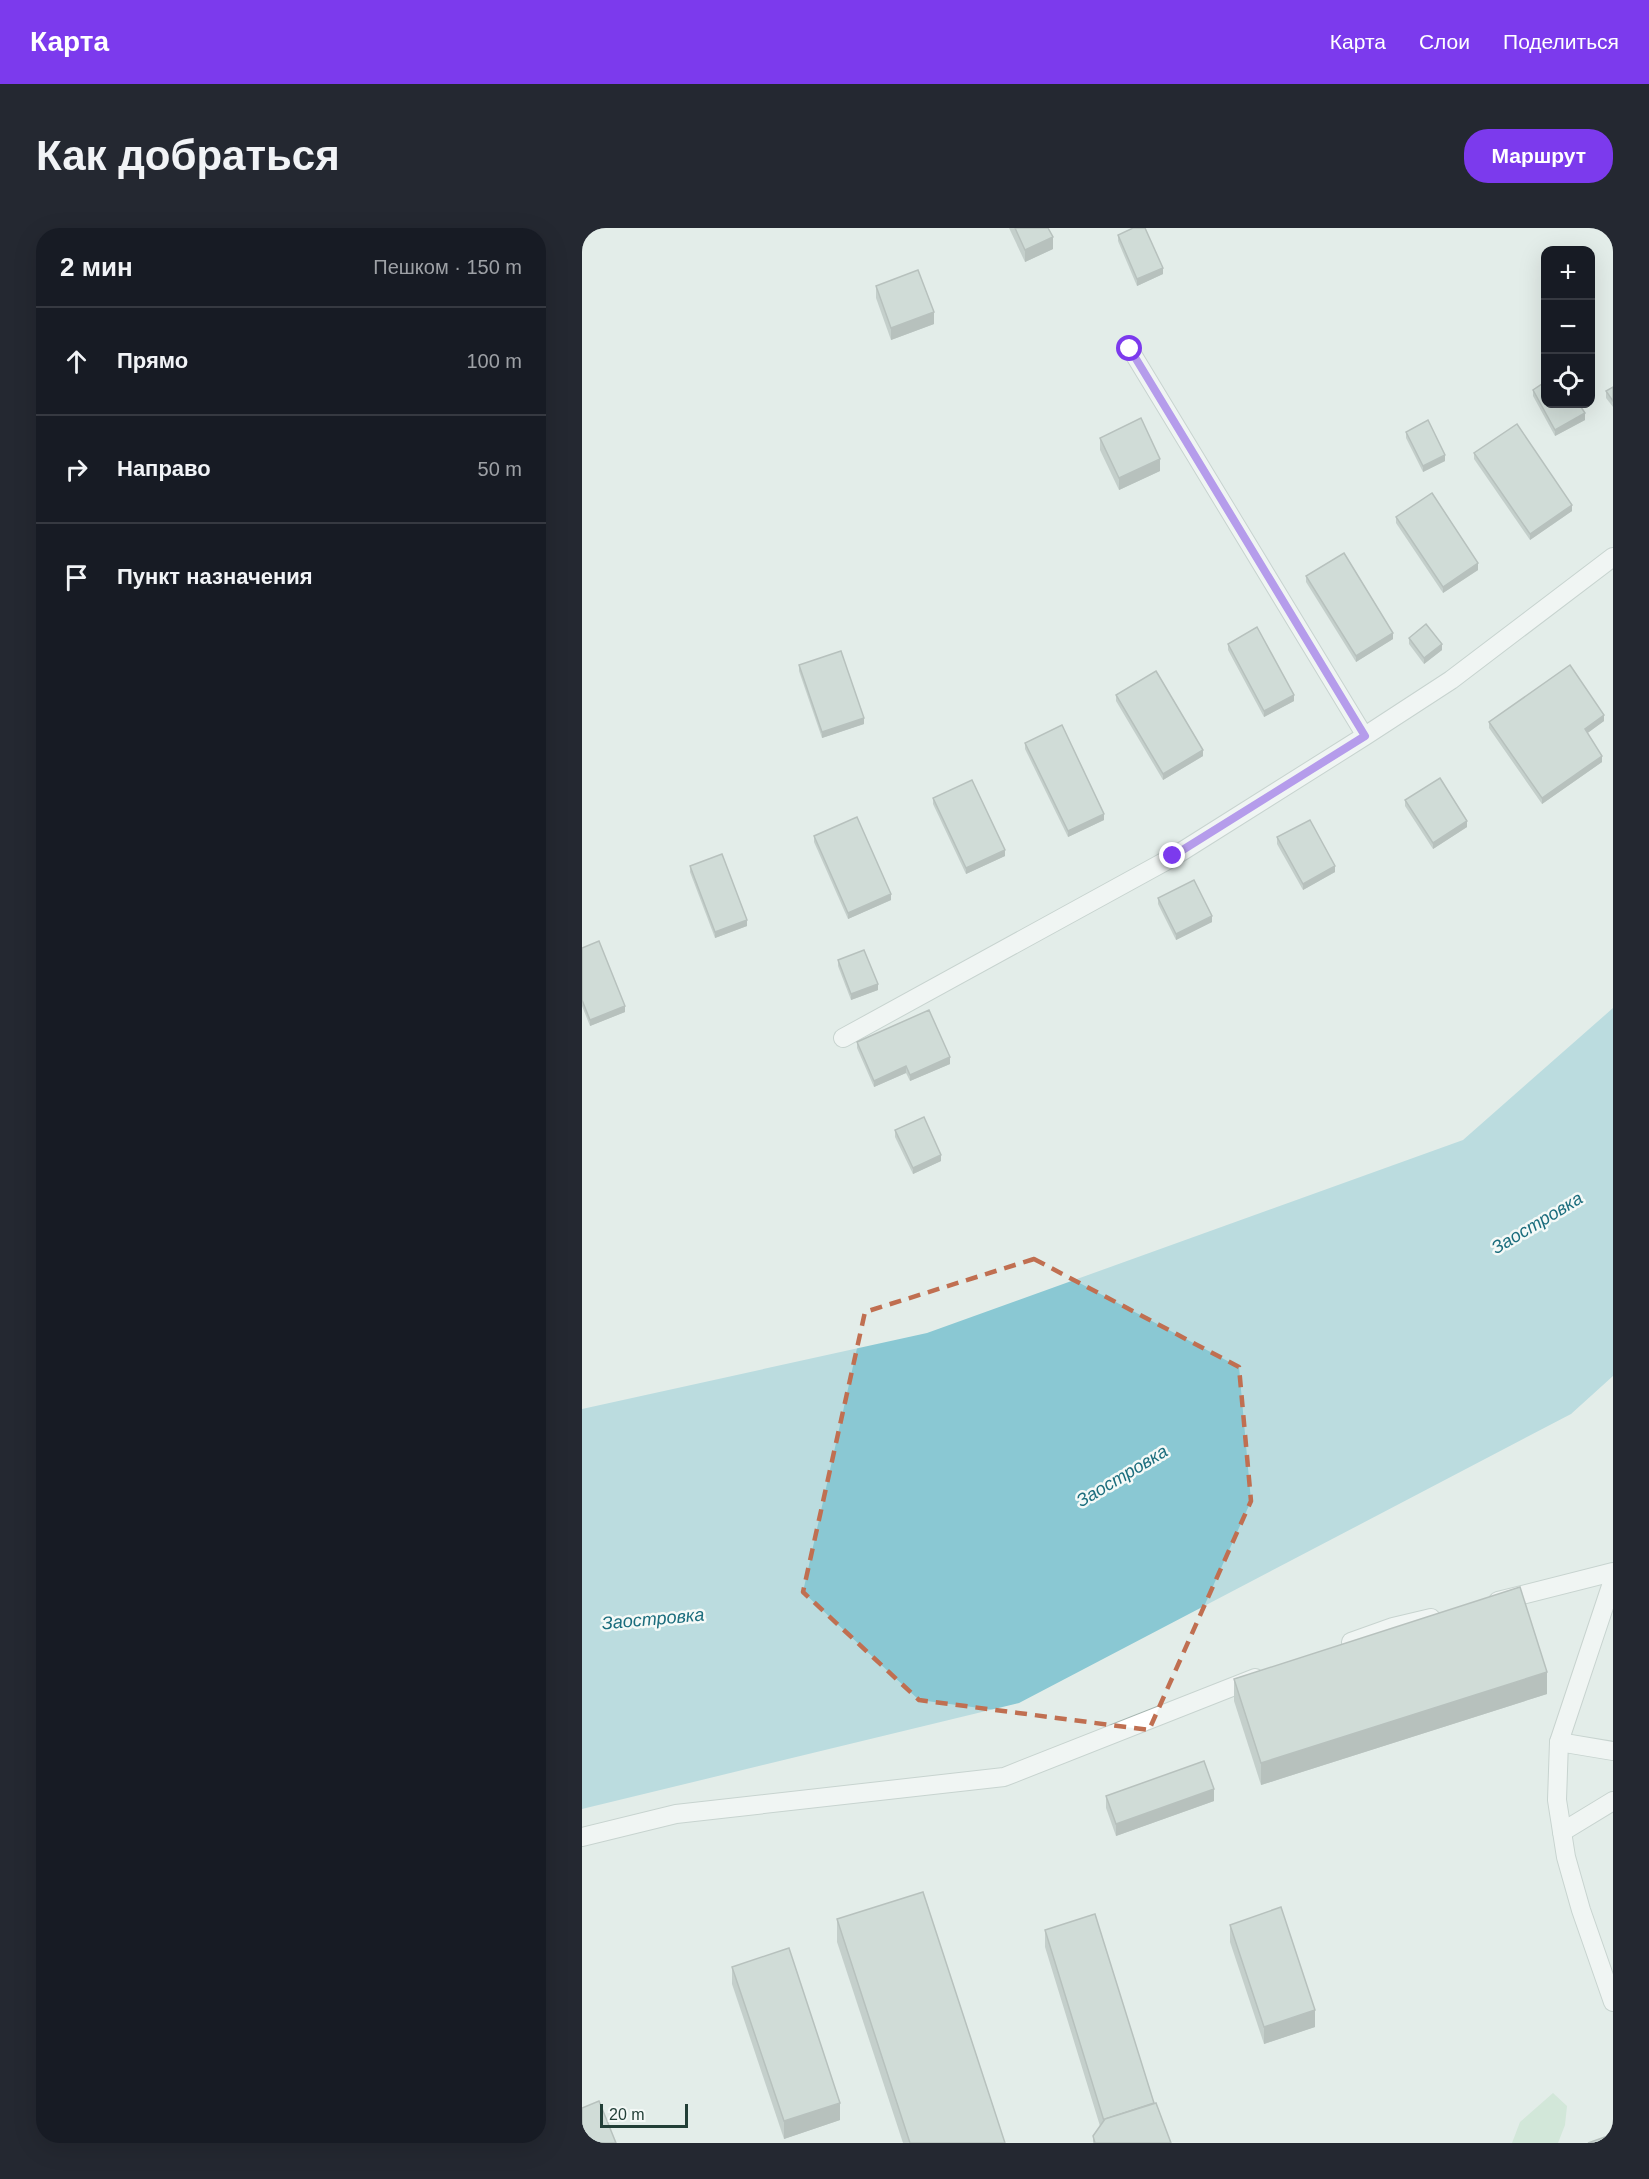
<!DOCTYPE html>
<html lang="ru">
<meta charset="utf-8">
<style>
:root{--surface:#171b24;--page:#242831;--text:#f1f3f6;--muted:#9ea1a6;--line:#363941;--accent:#7c3aed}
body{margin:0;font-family:Arial,sans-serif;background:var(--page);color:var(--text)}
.controls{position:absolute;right:18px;top:18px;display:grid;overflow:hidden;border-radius:12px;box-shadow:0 6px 24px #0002}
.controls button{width:54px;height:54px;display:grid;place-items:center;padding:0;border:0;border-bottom:2px solid var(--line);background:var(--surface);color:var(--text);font:30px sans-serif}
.scale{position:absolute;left:18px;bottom:15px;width:88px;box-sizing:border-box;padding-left:6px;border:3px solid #223f37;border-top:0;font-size:16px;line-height:21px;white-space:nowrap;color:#223f37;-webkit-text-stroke:4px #f4f9f7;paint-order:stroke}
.stop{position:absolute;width:18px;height:18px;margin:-14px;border:4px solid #7c3aed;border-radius:50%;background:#fff}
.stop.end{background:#7c3aed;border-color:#fff;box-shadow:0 2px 6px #0008}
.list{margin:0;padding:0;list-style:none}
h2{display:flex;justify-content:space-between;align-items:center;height:78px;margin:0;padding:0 24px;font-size:26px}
h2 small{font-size:20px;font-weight:400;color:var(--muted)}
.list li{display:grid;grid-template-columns:39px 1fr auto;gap:18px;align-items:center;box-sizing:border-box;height:108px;padding:0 24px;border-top:2px solid var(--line)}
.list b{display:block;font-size:22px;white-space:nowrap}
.list em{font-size:20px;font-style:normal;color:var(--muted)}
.icon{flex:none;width:33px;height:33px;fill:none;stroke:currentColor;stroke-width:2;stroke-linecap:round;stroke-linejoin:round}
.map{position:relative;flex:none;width:1031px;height:1915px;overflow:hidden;border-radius:24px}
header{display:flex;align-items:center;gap:36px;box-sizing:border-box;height:84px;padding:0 30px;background:var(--accent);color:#fff}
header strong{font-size:28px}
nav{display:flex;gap:33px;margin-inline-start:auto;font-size:21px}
.intro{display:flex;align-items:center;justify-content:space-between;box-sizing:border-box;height:144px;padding:0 36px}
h1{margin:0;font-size:42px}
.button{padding:15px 27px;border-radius:24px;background:var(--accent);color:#fff;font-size:21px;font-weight:700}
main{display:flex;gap:36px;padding:0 36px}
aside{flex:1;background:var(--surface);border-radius:24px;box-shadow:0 6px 24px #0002}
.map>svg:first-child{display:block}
</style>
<header>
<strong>Карта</strong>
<nav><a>Карта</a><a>Слои</a><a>Поделиться</a></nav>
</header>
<div class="intro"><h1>Как добраться</h1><a class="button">Маршрут</a></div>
<main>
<aside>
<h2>2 мин<small>Пешком · 150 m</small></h2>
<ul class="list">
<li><svg class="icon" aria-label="ahead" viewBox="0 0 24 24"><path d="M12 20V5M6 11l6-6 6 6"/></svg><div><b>Прямо</b></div><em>100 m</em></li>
<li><svg class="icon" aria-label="right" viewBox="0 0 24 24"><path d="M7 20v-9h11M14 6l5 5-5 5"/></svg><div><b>Направо</b></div><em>50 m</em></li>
<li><svg class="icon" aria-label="arrive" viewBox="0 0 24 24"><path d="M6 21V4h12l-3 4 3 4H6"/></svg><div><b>Пункт назначения</b></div></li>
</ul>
</aside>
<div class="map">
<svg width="1031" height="1915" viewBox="0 0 1031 1915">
<rect width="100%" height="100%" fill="#e3ede9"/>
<path fill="#bcdfc5" d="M971 1865 985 1878 983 1897 976 1915H930L938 1894Z"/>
<path fill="#8ac8d3" d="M1031 780V1148L989 1186 437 1475 0 1581V1181L345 1105 881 912Z"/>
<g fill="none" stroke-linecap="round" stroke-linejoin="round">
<defs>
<path id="service" d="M548 121 783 508"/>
<g id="minor">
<path d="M261 810 591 629 783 508 869 452 1031 329"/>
<path d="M916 1373 1031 1344"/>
<path d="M769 1414 811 1399 849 1390"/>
<path d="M977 1514 1031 1523"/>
<path d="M980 1604 1031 1573"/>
<path d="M0 1609 94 1586 422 1549 673 1450"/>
</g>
<path id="tertiary" d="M1031 1352 977 1514 975 1572 984 1629 999 1682 1031 1774"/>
</defs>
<use href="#service" stroke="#a5b5b0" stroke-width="18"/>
<use href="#minor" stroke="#a5b5b0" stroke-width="20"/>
<use href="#tertiary" stroke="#a5b5b0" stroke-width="20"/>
<use href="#service" stroke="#fff" stroke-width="16"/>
<use href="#minor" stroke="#fff" stroke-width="18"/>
<use href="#tertiary" stroke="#fff" stroke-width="18"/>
</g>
<g fill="#9eaca7">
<path d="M427 0H466L471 21 443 34Z"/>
<path d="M536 7 581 46 555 58 536 13Z"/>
<path d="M294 58 352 96 309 112 294 70Z"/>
<path d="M1031 159V179L1024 170V163Z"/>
<path d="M951 162 1003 192 973 208 951 168Z"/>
<path d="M824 204 863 233 841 244 824 210Z"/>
<path d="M518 210 578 243 537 262 518 222Z"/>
<path d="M892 225 990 283 948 312 892 231Z"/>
<path d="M814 289 896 342 861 365 814 295Z"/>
<path d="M724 348 811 411 774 434 724 354Z"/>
<path d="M827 410 860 422 842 436 827 416Z"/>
<path d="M646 416 712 473 682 489 646 422Z"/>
<path d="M217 437 282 496 240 510 217 443Z"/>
<path d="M534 467 621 528 581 552 534 473Z"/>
<path d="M1022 493 1005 505 1020 534 960 576 907 500V494Z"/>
<path d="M443 515 522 592 486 609 443 521Z"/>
<path d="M351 570 423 628 384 646 351 576Z"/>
<path d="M823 572 885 599 851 621 823 578Z"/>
<path d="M232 608 309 672 266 691 232 614Z"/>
<path d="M695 609 753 644 721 662 695 616Z"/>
<path d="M108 638 165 698 133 710 108 644Z"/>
<path d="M576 670 630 694 594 712 576 676Z"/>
<path d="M0 720 43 784 8 798 0 778Z"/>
<path d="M256 732 296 762 269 772 256 738Z"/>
<path d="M275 814 368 836 328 853 324 845 292 859 275 820Z"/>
<path d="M313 902 359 933 331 946 313 909Z"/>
<path d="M652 1451 965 1466 679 1557 652 1473Z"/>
<path d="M524 1568 632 1573 534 1608 524 1580Z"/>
<path d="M255 1691 423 1915H321L255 1714Z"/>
<path d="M648 1697 733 1799 682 1816 648 1714Z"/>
<path d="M463 1702 572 1875 589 1915H511V1908L518 1898 463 1719Z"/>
<path d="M150 1739 258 1892 202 1911 150 1756Z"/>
</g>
<g fill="#818c88">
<path d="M471 9V21L443 34V22Z"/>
<path d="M581 40V46L555 58V51Z"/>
<path d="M352 84V96L309 112V100Z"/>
<path d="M1003 185V192L973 208V202Z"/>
<path d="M863 227V233L841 244V238Z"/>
<path d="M578 231V243L537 262V250Z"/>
<path d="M990 277V283L948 312V306Z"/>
<path d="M896 335V342L861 365V359Z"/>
<path d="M811 405V411L774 434V428Z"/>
<path d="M860 416V422L842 436V430Z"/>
<path d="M712 467V473L682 489V483Z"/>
<path d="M1022 487V493L1003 507V501Z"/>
<path d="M282 490V496L240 510V504Z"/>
<path d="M621 522V528L581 552V546Z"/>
<path d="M1020 528V534L960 576V570Z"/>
<path d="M522 586V592L486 609V603Z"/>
<path d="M885 593V599L851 621V615Z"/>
<path d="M423 622V628L384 646V640Z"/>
<path d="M753 638V644L721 662V656Z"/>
<path d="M309 666V672L266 691V685Z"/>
<path d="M630 688V694L594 712V706Z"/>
<path d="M165 692V698L133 710V704Z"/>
<path d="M296 756V762L269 772V766Z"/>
<path d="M43 778V784L8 798V792Z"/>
<path d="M368 829V836L328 853V847Z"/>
<path d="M324 838V845L292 859V853Z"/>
<path d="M359 927V933L331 946V940Z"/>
<path d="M965 1444V1466L679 1557V1535Z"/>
<path d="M632 1561V1573L534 1608V1596Z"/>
<path d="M733 1782V1799L682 1816V1799Z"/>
<path d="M258 1875V1892L202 1911V1893Z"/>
</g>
<g fill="#b8c8c2" stroke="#818c88" stroke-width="1.5">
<path d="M433 0H466L471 9 443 22Z"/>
<path d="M551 0H563L581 40 555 51 536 7Z"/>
<path d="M336 42 352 84 309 100 294 58Z"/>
<path d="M963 154V176H997L1003 185 973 202 951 162Z"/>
<path d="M1031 159V173L1024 163Z"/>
<path d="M559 190 578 231 537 250 518 210Z"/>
<path d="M846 192 863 227 841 238 824 204Z"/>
<path d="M935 196 990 277 948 306 892 225Z"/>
<path d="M850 265 896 335 861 359 814 289Z"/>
<path d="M762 325 811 405 774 428 724 348Z"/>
<path d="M844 396 860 416 842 430 827 410Z"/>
<path d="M675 399 712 467 682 483 646 416Z"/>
<path d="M259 423 282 490 240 504 217 437Z"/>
<path d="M988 437 1022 487 1003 501 1020 528 960 570 907 494Z"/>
<path d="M574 443 621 522 581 546 534 467Z"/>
<path d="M480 497 522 586 486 603 443 515Z"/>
<path d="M858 550 885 593 851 615 823 572Z"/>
<path d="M390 552 423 622 384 640 351 570Z"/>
<path d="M275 589 309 666 266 685 232 608Z"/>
<path d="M728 592 753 638 721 656 695 609Z"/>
<path d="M140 626 165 692 133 704 108 638Z"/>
<path d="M612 652 630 688 594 706 576 670Z"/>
<path d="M17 713 43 778 8 792 0 772V720Z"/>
<path d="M282 722 296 756 269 766 256 732Z"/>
<path d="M347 782 368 829 328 847 324 838 292 853 275 814Z"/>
<path d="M342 889 359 927 331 940 313 902Z"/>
<path d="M938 1359 965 1444 679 1535 652 1451Z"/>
<path d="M622 1533 632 1561 534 1596 524 1568Z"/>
<path d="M341 1664 423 1915H328L255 1691Z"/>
<path d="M699 1679 733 1782 682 1799 648 1697Z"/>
<path d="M513 1686 572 1875 523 1891 522 1893 463 1702Z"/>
<path d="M207 1720 258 1875 202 1893 150 1739Z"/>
<path d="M17 1873 34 1915H1L0 1913V1880Z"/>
<path d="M574 1875 589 1915H513L511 1908 523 1891Z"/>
<path d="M1023 1909 1025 1915H1006Z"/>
</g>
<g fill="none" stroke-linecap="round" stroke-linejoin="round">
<path stroke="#7c3aed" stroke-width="8" d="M548 121 783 508 591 628"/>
</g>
<path d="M0 0H1031V1915H0ZM452 1031 657 1139 669 1273 567 1502 337 1472 221 1364 283 1084Z" fill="#e3ede9" fill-opacity=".55" fill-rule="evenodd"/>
<path fill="none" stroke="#c06f51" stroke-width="4.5" stroke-dasharray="12 8" stroke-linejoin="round" d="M452 1031 657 1139 669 1273 567 1502 337 1472 221 1364 283 1084Z"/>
<g text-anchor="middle" stroke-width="5" stroke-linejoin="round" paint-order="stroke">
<g font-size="18" font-style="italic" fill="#1b6d7d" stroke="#f4f9f7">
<text transform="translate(955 995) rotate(-31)" y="6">Заостровка</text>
<text transform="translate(540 1248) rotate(-31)" y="6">Заостровка</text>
<text transform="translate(71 1391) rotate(-5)" y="6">Заостровка</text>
</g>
</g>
</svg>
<div class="controls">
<button>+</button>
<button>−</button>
<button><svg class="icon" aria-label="locate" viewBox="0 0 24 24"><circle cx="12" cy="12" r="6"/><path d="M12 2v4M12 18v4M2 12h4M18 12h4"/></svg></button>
</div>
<div class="scale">20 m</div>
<div class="stop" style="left:548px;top:121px"></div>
<div class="stop end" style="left:591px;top:628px"></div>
</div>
</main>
